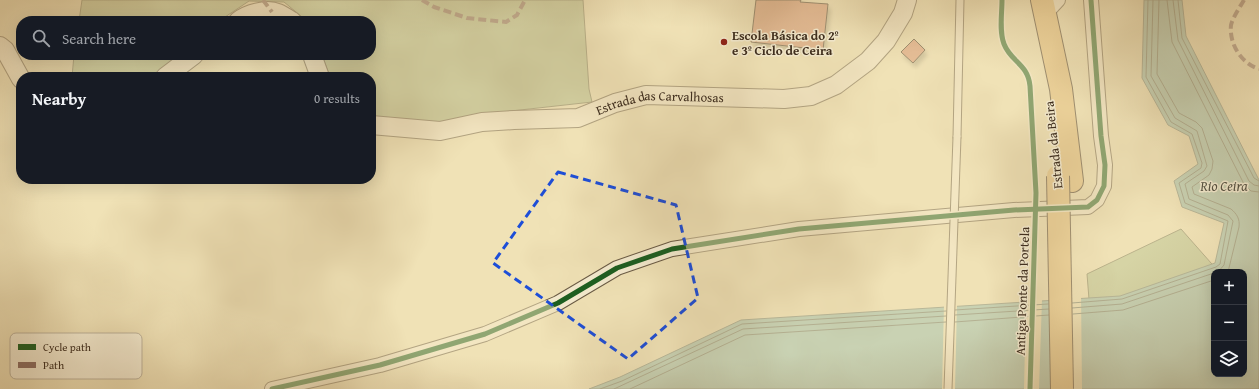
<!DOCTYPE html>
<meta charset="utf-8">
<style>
:root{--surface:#171b24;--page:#242831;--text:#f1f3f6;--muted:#9ea1a6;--line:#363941}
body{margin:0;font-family:"Gentium Book Plus",serif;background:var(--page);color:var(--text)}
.controls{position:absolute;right:12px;bottom:12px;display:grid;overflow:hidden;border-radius:8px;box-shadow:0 4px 16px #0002}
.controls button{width:36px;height:36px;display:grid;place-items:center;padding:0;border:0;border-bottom:1px solid var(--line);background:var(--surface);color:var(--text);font:20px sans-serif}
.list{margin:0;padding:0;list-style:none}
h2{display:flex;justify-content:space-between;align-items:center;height:52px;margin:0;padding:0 16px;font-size:17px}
h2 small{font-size:13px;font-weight:400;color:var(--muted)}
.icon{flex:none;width:22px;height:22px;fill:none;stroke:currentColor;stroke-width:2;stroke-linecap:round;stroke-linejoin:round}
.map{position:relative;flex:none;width:1259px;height:389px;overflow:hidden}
.search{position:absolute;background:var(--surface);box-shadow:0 4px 16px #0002;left:16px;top:16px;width:360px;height:44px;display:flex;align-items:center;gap:10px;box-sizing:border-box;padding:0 14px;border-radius:16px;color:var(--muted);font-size:15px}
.panel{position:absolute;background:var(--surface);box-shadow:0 4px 16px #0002;left:16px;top:72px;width:360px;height:112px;border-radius:16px}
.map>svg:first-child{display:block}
</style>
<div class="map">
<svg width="1259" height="389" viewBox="0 0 1259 389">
<defs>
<filter id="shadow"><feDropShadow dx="2.5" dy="4.5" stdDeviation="2" flood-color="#0004"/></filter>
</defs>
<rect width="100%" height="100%" fill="#f0e2b6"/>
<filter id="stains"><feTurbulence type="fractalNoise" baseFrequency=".005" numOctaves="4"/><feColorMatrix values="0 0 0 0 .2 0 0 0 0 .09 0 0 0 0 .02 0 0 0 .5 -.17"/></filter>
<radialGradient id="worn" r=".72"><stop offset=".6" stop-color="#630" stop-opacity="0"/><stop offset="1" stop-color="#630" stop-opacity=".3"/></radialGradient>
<g fill="#b5c491" stroke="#7a7958">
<path d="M82 0H583L589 89 592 102 502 112 440 124 371 121V77H330L322 55H371V21H307L284 2 249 1 219 21H79Z"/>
<path d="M74 55H179L153 77H72Z"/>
<path d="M1181 229 1219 272H1214V374H1244L1259 389 1095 375 1087 274Z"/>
</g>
<path fill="#9abeaf" stroke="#758475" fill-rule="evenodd" d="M1144 0H1182L1186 36 1259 180V389H589L620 377 741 320 1120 296 1215 263 1224 223 1182 207 1174 181 1198 164 1189 136 1168 125 1142 78ZM1214 272H1244V374H1214Z"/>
<g fill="#f0e2b6">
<path d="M1081 296 1082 389H1054L1053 298Z"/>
<path d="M1042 299 1039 389H1024L1026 300Z"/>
<path d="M957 304 955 389H942L944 305Z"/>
</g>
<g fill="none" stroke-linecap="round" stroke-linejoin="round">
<g stroke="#6c7667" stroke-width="1">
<path d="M1153 0 1151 76 1175 118 1197 131 1207 166 1204 171 1185 184 1189 199 1228 215 1233 221 1224 265 1218 272"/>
<path d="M1159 0 1157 74 1179 113 1196 122 1202 128 1213 161 1212 169 1209 175 1192 187 1194 194 1231 209C1237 214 1240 219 1239 227L1228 272"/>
<path d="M1167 0 1172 42 1244 184 1251 191 1259 192"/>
<path d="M1173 0 1178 40 1249 181 1254 185 1259 186"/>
<path d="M1178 0 1182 38 1254 178 1259 181"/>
<path d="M1072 303 1122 299 1216 267 1220 264 1228 221 1185 203 1179 183 1201 168 1202 163 1192 134 1171 122 1146 77 1148 0"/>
<path d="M1072 308 1122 304 1214 273"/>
<path d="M955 310 1048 304"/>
<path d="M1073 314 1123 310 1214 280"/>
<path d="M955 315 1049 309"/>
<path d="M955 322 1049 315"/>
<path d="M600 389 622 381 742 324 946 311"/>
<path d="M614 389 743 329 946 316"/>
<path d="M630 389 745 335 946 322"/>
</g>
</g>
<g fill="#d7906f" stroke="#3e2e1f" filter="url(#shadow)">
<path d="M756 0H801L800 2 828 4 823 50 751 42Z"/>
<path d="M914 39 925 50 913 63 901 52Z"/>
</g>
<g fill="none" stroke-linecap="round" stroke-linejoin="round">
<defs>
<path id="service" d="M957 137 960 0"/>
<g id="minor">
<path d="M1045 14 1058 0"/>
<path d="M272 389 380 365 485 334 558 303 617 268 672 249 799 229 1014 210 1088 207 1097 200 1104 186 1105 165 1101 136 1091 0"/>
</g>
<g id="tertiary">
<path d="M238 21C247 14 266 8 278 13 283 15 287 18 292 21"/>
<path d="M0 46 5 50 21 79"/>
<path d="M312 55 320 77"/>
<path d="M165 77 194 55"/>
<path id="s1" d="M371 125 440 131 482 122 514 120 578 118 615 103 646 95 784 99 811 96 836 85 868 61 886 41 903 13 907 0"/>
</g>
<path id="primary" d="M1042 0 1061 89 1072 181"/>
</defs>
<use href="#service" stroke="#6a5b45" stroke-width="9"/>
<use href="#minor" stroke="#6a5b45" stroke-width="16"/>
<use href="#tertiary" stroke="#6a5b45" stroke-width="20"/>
<use href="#primary" stroke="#3e2e1f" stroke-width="24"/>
<use href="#service" stroke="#f5ecd0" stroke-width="7"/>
<use href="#minor" stroke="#f5ecd0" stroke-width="14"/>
<use href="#tertiary" stroke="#f5ecd0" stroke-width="18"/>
<use href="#primary" stroke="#e8c17b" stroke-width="22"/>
<defs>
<path id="service-bridge" d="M948 389 957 137"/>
<path id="primary-bridge" d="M1058 176 1062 389"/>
</defs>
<use href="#service-bridge" stroke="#6a5b45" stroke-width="9" stroke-linecap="butt"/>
<use href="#primary-bridge" stroke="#3e2e1f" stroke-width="24" stroke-linecap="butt"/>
<use href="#service-bridge" stroke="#f5ecd0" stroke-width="7"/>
<use href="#primary-bridge" stroke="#e8c17b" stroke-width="22"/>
<g stroke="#8d6e63" stroke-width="4" stroke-dasharray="8 4" stroke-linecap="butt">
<path d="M263 0 272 12"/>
<path d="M422 0 434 7 467 18 506 22 517 15 525 0"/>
<path d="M1244 0C1240 7 1233 17 1231 25 1229 44 1241 63 1259 69"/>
</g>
<defs>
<g id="cycleway">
<path d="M1002 0C1002 14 999 31 1004 44 1011 62 1028 64 1030 86L1036 193 1030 389"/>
<path d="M272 389 380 365 485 334 558 303 617 268 672 249 799 229 1014 210 1088 207 1097 200 1104 186 1105 165 1101 136 1091 0"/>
</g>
</defs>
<use href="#cycleway" stroke="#f5ecd0" stroke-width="8"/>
<use href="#cycleway" stroke="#1b5e20" stroke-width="5"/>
</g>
<path d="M0 0H1259V389H0ZM558 172 676 205 698 298 628 359 493 263Z" fill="#f0e2b6" fill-opacity=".55" fill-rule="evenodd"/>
<path fill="none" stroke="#1d4ed8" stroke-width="3" stroke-dasharray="8 5" stroke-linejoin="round" d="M558 172 676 205 698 298 628 359 493 263Z"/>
<circle fill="#8f2418" stroke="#f5ecd0" stroke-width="1.5" cx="724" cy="42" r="4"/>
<g text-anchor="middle" stroke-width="3" stroke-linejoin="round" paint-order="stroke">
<g font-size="13" font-weight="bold" fill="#3e2e1f" stroke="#f5ecd0" text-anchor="start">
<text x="732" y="40">Escola Básica do 2º<tspan x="732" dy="15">e 3º Ciclo de Ceira</tspan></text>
</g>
<g font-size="13" fill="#3e2e1f" stroke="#f5ecd0">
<text dy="5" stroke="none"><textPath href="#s1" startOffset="293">Estrada das Carvalhosas</textPath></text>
<text transform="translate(1053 145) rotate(-96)" y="5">Estrada da Beira</text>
<text transform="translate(1022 291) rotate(-88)" y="5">Antiga Ponte da Portela</text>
</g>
<g font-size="14" font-style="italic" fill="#555243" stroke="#f5ecd0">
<text x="1224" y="191">Rio Ceira</text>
</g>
</g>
<rect x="10" y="333" width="132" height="46" rx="6" fill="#f5ecd0" stroke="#beb39b" stroke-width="1"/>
<rect x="18" y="344" width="18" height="6" fill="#1b5e20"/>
<rect x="18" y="362" width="18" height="6" fill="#8d6e63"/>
<g font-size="11" fill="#3e2e1f">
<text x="43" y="351">Cycle path</text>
<text x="43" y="369">Path</text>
</g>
<rect width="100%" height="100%" filter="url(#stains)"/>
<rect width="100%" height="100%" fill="url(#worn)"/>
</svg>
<div class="controls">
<button>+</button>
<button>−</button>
<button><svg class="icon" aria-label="layers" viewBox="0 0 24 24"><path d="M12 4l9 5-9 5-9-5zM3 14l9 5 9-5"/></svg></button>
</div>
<div class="search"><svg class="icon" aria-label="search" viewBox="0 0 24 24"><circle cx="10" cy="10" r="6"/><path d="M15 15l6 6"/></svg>Search here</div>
<section class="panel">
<h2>Nearby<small>0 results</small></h2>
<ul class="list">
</ul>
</section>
</div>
